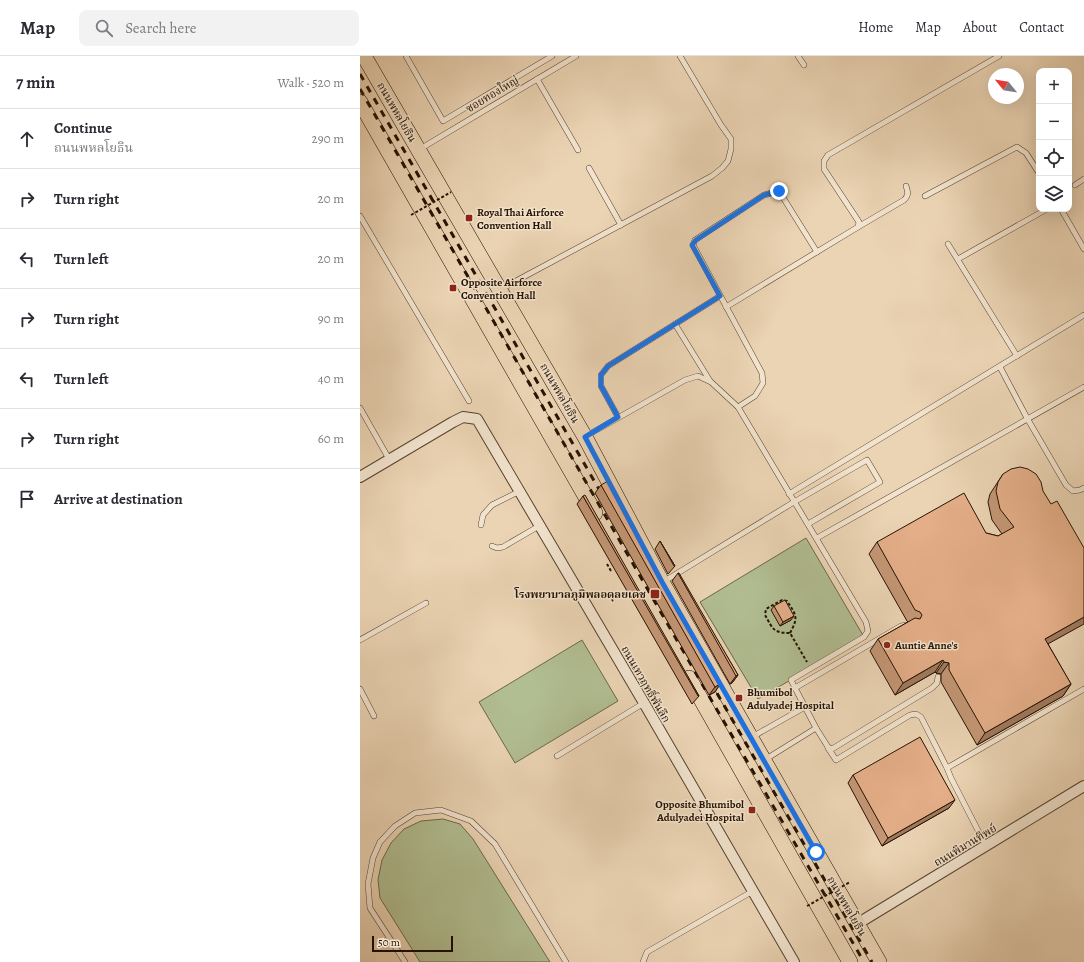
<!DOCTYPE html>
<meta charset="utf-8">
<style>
:root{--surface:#fff;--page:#f2f2f3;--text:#2b2b33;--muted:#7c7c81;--line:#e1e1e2}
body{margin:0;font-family:Alegreya,"Noto Serif Thai",serif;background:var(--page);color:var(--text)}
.controls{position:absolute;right:12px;top:12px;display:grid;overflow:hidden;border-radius:8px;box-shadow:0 4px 16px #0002}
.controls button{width:36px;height:36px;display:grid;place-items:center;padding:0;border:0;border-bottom:1px solid var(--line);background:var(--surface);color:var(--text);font:20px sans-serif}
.compass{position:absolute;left:628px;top:12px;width:36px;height:36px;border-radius:50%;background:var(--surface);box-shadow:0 4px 16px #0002;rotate:300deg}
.scale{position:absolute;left:12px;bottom:10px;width:81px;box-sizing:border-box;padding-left:4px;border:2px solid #251201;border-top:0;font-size:11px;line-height:14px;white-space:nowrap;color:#251201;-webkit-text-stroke:3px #f2e3ce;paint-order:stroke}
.stop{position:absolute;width:12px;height:12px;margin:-9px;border:3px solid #1a73e8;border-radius:50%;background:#fff}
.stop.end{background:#1a73e8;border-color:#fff;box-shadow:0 1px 4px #0008}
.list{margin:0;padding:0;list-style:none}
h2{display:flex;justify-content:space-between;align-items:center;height:52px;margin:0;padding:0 16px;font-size:17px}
h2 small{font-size:13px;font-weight:400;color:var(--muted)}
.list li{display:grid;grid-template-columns:26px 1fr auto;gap:12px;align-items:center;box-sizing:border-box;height:60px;padding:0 16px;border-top:1px solid var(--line)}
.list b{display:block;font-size:15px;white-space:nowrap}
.list p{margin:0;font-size:13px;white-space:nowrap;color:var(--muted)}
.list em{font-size:13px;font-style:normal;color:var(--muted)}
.icon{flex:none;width:22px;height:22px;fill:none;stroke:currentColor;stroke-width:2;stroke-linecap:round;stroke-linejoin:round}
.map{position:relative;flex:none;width:724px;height:906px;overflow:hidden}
header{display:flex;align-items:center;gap:24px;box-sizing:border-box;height:56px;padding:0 20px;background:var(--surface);border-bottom:1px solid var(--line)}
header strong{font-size:19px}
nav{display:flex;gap:22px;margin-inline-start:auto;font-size:14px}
.search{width:280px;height:36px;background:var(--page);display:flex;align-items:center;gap:10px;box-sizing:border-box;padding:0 14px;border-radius:8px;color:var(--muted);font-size:15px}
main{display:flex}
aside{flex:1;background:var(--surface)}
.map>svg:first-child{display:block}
</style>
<header>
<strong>Map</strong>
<div class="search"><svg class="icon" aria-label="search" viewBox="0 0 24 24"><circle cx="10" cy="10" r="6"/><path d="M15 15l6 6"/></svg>Search here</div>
<nav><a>Home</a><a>Map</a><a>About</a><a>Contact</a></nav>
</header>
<main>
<aside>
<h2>7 min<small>Walk · 520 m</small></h2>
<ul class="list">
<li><svg class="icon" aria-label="ahead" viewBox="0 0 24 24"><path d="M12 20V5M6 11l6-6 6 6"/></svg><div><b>Continue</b><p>ถนนพหลโยธิน</p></div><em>290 m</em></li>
<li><svg class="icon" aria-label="right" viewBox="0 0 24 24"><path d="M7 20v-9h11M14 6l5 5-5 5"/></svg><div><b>Turn right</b></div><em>20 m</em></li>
<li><svg class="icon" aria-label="left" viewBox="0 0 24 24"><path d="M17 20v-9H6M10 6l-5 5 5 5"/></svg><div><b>Turn left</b></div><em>20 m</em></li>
<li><svg class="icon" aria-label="right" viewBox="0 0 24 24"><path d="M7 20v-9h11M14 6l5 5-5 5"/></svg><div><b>Turn right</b></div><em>90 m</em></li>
<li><svg class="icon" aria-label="left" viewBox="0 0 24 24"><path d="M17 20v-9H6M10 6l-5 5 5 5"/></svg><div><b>Turn left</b></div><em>40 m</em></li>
<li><svg class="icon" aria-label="right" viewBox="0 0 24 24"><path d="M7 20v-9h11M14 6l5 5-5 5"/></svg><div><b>Turn right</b></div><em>60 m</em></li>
<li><svg class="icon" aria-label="arrive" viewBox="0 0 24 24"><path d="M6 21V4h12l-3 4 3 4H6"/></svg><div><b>Arrive at destination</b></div></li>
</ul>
</aside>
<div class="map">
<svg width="724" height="906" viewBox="0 0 724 906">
<rect width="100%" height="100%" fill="#ebd4b4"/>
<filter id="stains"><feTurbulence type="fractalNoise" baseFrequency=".005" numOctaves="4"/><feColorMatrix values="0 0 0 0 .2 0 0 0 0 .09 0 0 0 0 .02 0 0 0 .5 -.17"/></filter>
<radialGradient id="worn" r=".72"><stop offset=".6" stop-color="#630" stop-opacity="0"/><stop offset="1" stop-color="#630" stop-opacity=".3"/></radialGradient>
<g fill="#b1be92" stroke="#6b684a">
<path d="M446 482 504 581 398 643 340 546Z"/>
<path d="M222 584 258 645 155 707 119 646Z"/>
<path d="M83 763 100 768 113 783 190 906H60L20 842 18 824 22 804 31 787 44 773 61 765Z"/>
</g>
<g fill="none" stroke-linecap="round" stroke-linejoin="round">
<defs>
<g id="service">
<path d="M46 0 83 65 192 0"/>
<path d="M438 0 444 9"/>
<path d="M177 23 218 94"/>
<path d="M60 93 216 0"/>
<path d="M229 112 261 169"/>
<path d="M715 129 724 123"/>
<path d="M565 140 657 91 666 97 679 117"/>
<path d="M701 153 724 193"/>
<path d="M0 160 109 345"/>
<path d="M498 171 544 144C549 139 548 136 546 130"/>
<path d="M588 188 657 300"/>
<path d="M598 203 687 153"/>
<path d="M141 233 352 120 362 112 368 105 371 93V83L361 69 320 0"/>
<path d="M366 251 498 171 499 166 464 113V105L468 99 639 0"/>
<path d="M315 268 350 325"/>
<path d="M640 311 667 362 706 429 713 435 720 434 724 432"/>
<path d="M378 351 395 340 403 327 402 317 333 189 335 184 404 139 419 135 457 196"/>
<path d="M0 352 29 403"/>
<path d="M258 361 241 330V319L248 310 360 240"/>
<path d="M226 380 325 324 338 320 351 326 378 351 506 566 508 575 504 581 431 624 435 632"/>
<path d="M429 438 724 259"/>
<path d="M121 469 123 459 132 449 160 435"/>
<path d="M457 482 724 331"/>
<path d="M132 490 137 492 143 491 179 470"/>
<path d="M303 526 434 446 507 404 520 426 448 468"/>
<path d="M0 584 66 547"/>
<path d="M0 633 14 660"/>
<path d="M445 651 456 672"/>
<path d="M392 681 445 651 435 632 541 570 547 569"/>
<path d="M468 692 476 704 550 659 556 658 561 661 587 712"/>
<path d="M197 700 284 647"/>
<path d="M406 703 456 672 468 691 472 693 572 632 577 627 578 621"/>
<path d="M626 790 591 722 587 712 724 633"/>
<path d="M45 906 10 852 8 828 13 802 20 786 35 770 55 757 81 754 111 765 135 788 206 906"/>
<path d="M283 906 287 896 393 835"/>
</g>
<g id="minor">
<path d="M0 421 93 366 103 361 117 363 284 647 434 906"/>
<path d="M497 868 724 730"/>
</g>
<g id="primary">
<path d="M4 0 225 381 302 526 519 906"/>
<path d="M0 46 235 457"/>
<path d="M329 622 490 906"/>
</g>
</defs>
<use href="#service" stroke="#56422e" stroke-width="6"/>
<use href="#minor" stroke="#56422e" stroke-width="12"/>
<use href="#primary" stroke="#251201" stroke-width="16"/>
<g stroke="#251201" stroke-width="2" stroke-dasharray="3 2" stroke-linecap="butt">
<path d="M247 508 251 515"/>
<path d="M430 577C439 561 436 559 427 545L422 544 406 553 405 559C413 573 413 577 430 577L447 606"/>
</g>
<use href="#service" stroke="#f2e3ce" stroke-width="5"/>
<use href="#minor" stroke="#f2e3ce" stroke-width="10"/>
<use href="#primary" stroke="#ebd4b4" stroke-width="15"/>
<g stroke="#251201" stroke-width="3" stroke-dasharray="7 7" stroke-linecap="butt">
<path d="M0 18 244 442"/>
<path d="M0 33 349 640 504 906"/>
<path d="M350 625 512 906"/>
</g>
<g stroke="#251201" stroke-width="2" stroke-dasharray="3 2" stroke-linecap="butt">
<path d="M51 159 91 136"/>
<path d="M447 850 490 826"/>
</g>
</g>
<g fill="#c49675" stroke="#251201">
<path d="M643 418 688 588 711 628 703 640 617 689 581 626V618L576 617 575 616 535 639 510 595 518 583 548 566 547 565 509 498 517 486 626 477 638 480 642 478 632 464 628 446 630 438Z"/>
<path d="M241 429 300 522 360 628 355 636 349 639 235 437Z"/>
<path d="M223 440 339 640 332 648 217 448Z"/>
<path d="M300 485 315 510 308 518 295 493Z"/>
<path d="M318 517 378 619 372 627 370 628 312 525Z"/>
<path d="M414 550 431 564 420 570 411 554Z"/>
<path d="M493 719 589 752 522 790 488 727Z"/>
</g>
<g fill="#a07a5f" stroke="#251201">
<path d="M434 560 431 564 420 570 423 566Z"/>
<path d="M724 561V568L677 594 685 583Z"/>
<path d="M583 604 575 616 535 639 543 627Z"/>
<path d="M584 606 589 607 581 618 576 617Z"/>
<path d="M378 619 372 627 370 628 376 620Z"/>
<path d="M360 628 355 636 349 639 355 631Z"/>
<path d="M711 628 703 640 617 689 625 677Z"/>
<path d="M595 744 589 752 522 790 528 782Z"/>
</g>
<g fill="#e4ae88" stroke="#251201">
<path d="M660 411 668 413 676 418 681 426 683 435 691 448 697 445 724 492V561L685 583 711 628 625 677 589 614V607L584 606 583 604 543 627 518 583 555 562 560 563 562 559 560 556 555 554 517 486 604 437 626 477 638 480 654 471 640 453 636 435 638 426 643 418 651 413Z"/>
<path d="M248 425 300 522 360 628 355 631 241 429Z"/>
<path d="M225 439 339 640H338L223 440Z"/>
<path d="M300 485 315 510H314Z"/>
<path d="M318 517H319L378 619 376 620Z"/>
<path d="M425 544 434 560 423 566 414 550Z"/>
<path d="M560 681 595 744 528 782 493 719Z"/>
</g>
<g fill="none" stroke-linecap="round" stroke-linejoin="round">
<path stroke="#1a73e8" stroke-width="5" d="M419 135 404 139 336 184 332 189 360 240 248 310 241 319V330L258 361 225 381 302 526 456 796"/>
</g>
<g fill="#8f2418" stroke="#f2e3ce" stroke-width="1.5">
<rect x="105" y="158" width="8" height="8" rx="2"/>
<rect x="89" y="228" width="8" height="8" rx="2"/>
<rect x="290" y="533" width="10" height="10" rx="2"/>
<circle cx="527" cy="589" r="4"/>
<rect x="375" y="638" width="8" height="8" rx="2"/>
<rect x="388" y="750" width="8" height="8" rx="2"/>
</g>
<g text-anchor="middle" stroke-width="3" stroke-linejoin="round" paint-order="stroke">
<g font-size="11" fill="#251201" stroke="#f2e3ce">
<text transform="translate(132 38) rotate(-31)" y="4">ซอยทองใหญ่</text>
<text transform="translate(37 56) rotate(60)" y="4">ถนนพหลโยธิน</text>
<text transform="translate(200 337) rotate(60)" y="4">ถนนพหลโยธิน</text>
<text transform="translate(286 628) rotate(60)" y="4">ถนนเทวฤทธิ์พันลึก</text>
<text transform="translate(605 789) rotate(-31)" y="4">ถนนพิมานทิพย์</text>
<text transform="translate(487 850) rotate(60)" y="4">ถนนพหลโยธิน</text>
</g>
<g font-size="11" font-weight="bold" fill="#251201" stroke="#f2e3ce" text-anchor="start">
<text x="117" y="160">Royal Thai Airforce<tspan x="117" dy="13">Convention Hall</tspan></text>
<text x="101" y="230">Opposite Airforce<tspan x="101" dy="13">Convention Hall</tspan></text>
<text x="286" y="542" text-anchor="end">โรงพยาบาลภูมิพลอดุลยเดช</text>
<text x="535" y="593">Auntie Anne's</text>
<text x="387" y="640">Bhumibol<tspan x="387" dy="13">Adulyadej Hospital</tspan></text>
<text x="384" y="752" text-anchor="end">Opposite Bhumibol<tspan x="384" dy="13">Adulyadei Hospital</tspan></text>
</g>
</g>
<rect width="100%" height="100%" filter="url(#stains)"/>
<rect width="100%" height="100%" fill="url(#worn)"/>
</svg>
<div class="controls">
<button>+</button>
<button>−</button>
<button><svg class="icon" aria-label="locate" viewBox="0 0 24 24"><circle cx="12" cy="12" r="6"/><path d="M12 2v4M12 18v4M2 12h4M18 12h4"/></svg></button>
<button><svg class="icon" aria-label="layers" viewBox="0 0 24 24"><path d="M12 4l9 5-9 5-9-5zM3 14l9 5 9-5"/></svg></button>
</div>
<svg class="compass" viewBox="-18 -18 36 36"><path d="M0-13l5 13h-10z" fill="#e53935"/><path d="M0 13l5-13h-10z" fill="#7c7c81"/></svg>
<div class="scale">50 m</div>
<div class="stop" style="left:456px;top:796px"></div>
<div class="stop end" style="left:419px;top:135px"></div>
</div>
</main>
